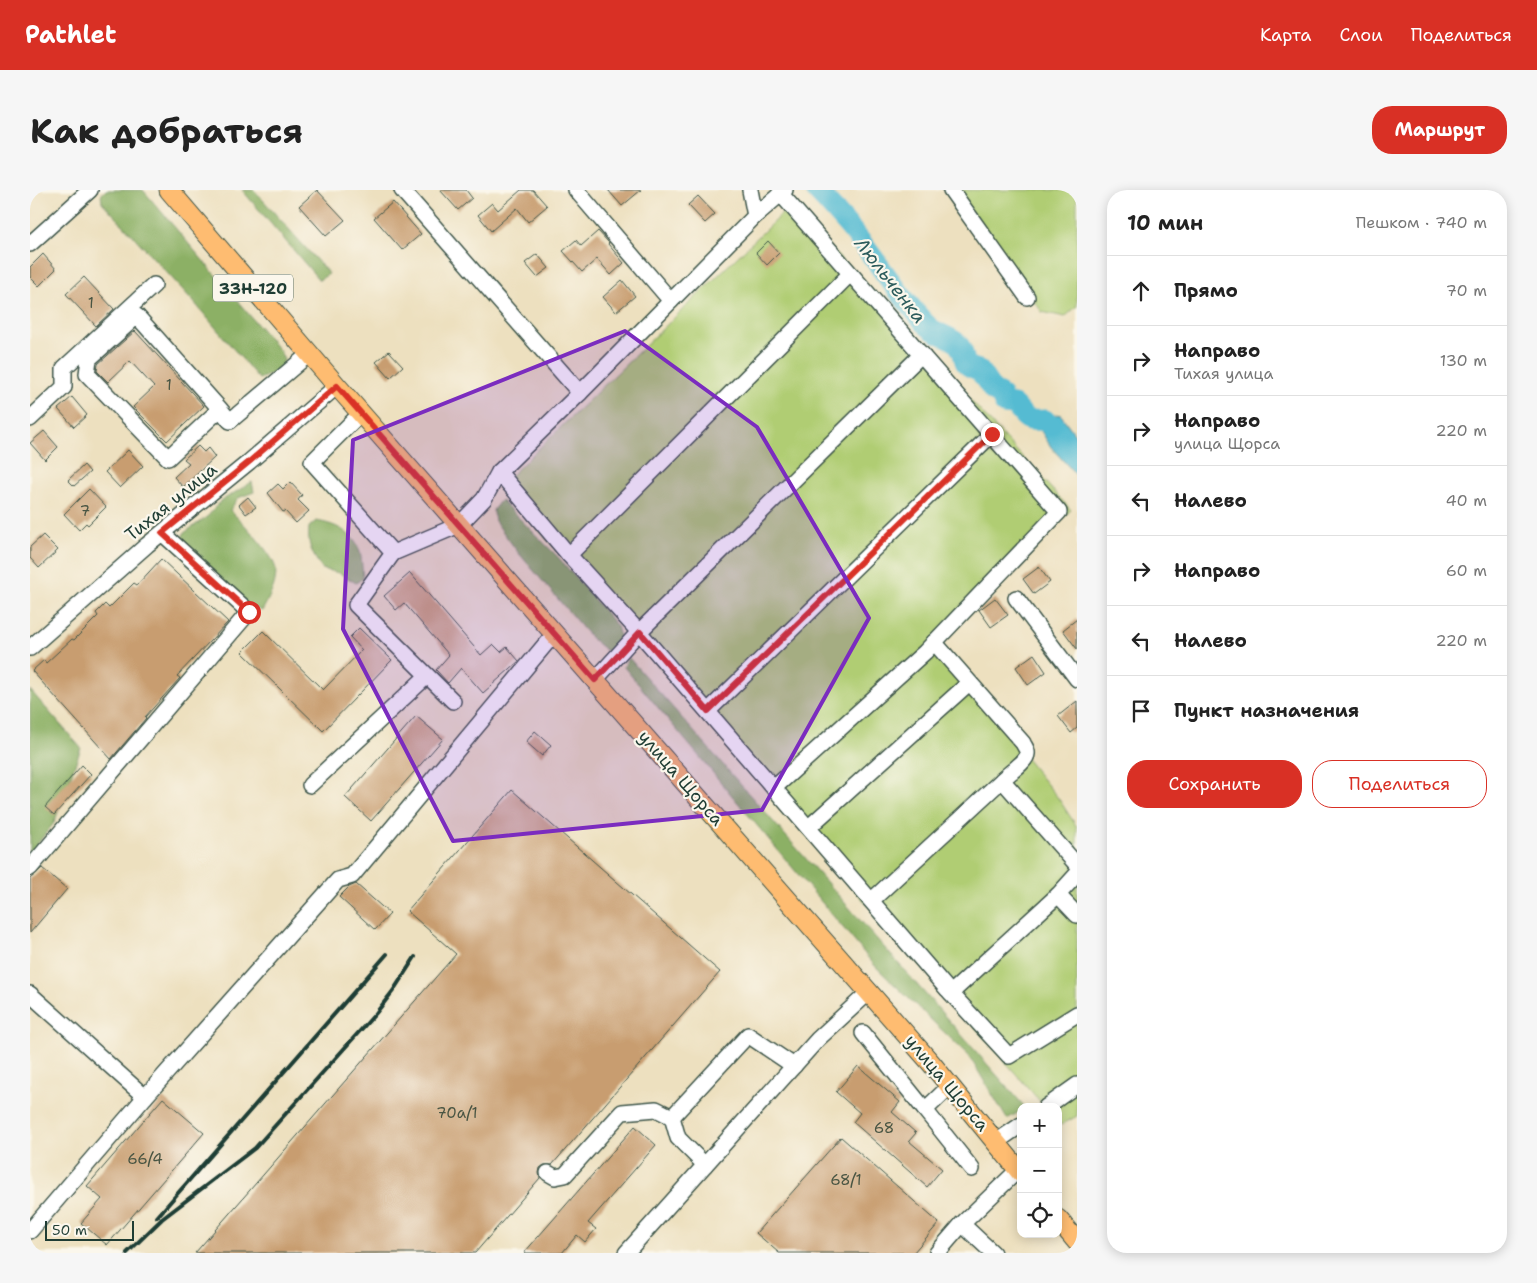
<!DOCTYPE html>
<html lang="ru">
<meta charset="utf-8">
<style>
:root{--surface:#fff;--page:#f6f6f6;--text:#222;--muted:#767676;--line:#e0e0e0;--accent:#d93025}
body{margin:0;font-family:"Shantell Sans",sans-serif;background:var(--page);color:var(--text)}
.controls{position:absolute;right:15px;bottom:15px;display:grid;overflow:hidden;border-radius:10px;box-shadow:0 2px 12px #0003}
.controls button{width:45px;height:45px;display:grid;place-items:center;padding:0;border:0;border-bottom:1px solid var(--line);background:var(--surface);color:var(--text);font:25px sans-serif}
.scale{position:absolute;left:15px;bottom:12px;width:89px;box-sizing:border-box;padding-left:5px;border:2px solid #1f3d34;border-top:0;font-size:14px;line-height:18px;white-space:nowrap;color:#1f3d34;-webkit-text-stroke:4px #fbf7ec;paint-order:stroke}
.stop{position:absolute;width:15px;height:15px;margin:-11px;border:4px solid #d93025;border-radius:50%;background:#fff}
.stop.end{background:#d93025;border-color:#fff;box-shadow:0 1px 5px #0008}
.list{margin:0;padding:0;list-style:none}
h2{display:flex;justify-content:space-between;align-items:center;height:65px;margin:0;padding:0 20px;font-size:21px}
h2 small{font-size:16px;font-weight:400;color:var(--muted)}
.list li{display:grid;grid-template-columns:32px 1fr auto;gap:15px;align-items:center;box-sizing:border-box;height:70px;padding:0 20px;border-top:1px solid var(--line)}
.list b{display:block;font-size:19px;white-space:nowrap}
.list p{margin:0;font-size:16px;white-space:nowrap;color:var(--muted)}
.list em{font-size:16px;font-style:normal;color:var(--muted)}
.actions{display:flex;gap:10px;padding:15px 20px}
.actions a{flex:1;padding:11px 0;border:1px solid var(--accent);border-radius:20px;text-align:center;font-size:18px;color:var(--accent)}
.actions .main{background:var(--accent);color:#fff}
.icon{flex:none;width:28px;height:28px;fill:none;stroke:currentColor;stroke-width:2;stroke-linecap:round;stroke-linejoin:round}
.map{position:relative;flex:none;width:1047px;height:1063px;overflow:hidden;border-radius:20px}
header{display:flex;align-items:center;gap:30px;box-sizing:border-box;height:70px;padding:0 25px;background:var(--accent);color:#fff}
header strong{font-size:24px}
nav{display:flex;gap:28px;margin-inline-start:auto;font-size:18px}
.intro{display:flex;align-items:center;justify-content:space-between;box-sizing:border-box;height:120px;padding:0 30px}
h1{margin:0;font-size:35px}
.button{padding:12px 22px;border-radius:20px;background:var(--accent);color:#fff;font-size:18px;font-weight:700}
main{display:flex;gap:30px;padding:0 30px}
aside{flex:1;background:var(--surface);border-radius:20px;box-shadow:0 2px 12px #0003}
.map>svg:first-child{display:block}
</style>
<header>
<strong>Pathlet</strong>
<nav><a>Карта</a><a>Слои</a><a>Поделиться</a></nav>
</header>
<div class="intro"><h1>Как добраться</h1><a class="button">Маршрут</a></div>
<main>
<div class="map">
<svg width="1047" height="1063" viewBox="0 0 1047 1063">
<rect width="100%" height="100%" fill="#fbf7ec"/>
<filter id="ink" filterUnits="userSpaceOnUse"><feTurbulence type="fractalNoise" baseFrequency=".02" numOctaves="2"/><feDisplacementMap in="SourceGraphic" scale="10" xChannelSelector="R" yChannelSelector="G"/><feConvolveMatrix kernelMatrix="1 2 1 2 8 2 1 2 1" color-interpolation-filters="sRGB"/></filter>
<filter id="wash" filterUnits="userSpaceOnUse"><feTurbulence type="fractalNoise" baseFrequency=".0096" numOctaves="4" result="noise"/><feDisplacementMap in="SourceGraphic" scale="20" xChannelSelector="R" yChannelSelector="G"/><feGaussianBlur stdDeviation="1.12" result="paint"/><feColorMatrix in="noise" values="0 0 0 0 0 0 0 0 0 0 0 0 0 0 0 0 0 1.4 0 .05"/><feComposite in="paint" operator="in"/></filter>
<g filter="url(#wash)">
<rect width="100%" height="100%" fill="#ede0bf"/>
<g fill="#b0cd73" stroke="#688554">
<path d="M926 0H1047V116L1035 127 1012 122Z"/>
<path d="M761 15 1041 320 905 457 1028 608 1047 637V926L1031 935 1028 932V917H1015L470 296Z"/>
</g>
<g fill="#8cb065" stroke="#56764c">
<path d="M76 0H113L250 161 254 170 251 180 229 189 163 111 72 12 71 5Z"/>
<path d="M212 0H224L299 84 289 90Z"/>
<path d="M222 292 224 302 208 308 200 320C211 331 246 366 246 381 246 396 239 408 232 421L215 413 151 352 154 343 178 326 191 311Z"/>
<path d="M471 310 527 366 587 436 592 455 578 462 562 449 487 361 465 331 463 320Z"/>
<path d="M286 331C305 334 321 341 329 359 332 367 332 379 333 388L326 393 309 383 292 379C282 363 277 356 279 337Z"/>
<path d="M598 467 995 917H991V921L977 929 939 866 846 777 594 477Z"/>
<path d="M0 500 51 558 24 633 0 663Z"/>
</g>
<path fill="#54bbd2" stroke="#3a7c83" d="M1028 224 1031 225 1047 247V286L1021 257 1011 241 1013 231Z"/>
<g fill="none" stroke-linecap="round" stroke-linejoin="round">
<path stroke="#54bbd2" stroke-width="21" d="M786 0C799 14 812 28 824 43 849 73 870 108 898 136 906 144 918 145 927 153 940 166 926 174 949 180L963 201 971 205 974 214 984 215C999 230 992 231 1015 230L1047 264"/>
</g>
<g id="blocks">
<g fill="#c89d70">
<path d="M287 0 315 30 296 46 269 16Z"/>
<path d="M410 0H436L442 8 428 20Z"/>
<path d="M491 0H503L517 16 498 32 487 18 461 41 448 25 462 13 468 20Z"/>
<path d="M578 0H611L592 16Z"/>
<path d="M668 6 685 24 675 33 658 15Z"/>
<path d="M363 12 391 44 372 60 344 28Z"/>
<path d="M568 41 579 53 578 54 594 73 581 85 567 69 552 82 533 61 546 50 551 56Z"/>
<path d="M738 51 749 63 737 75 726 63Z"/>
<path d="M13 64 26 79 9 96 0 87V77Z"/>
<path d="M507 64 519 78 507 87 495 73Z"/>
<path d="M54 87 84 119 66 136 36 104Z"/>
<path d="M592 90 605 106 586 122 573 107Z"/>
<path d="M105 141 174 216 137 251 103 217 124 197 100 171 78 192 67 181 68 174Z"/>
<path d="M359 161 373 176 360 188 346 172Z"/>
<path d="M42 207 57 225 44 237 28 219Z"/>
<path d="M14 241 28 257 15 270 0 253Z"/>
<path d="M168 256 174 262 178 258 185 267 153 297 144 287 159 273 154 269Z"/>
<path d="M98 260 113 276 90 298 75 282Z"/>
<path d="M54 275 60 282 44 296 38 290Z"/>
<path d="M260 292 272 305 268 310 279 321 266 333 255 321 253 322 238 303 248 294 253 299Z"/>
<path d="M59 299 76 317 58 335 56 333 49 340 34 324Z"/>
<path d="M218 307 226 317 216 324 209 315Z"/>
<path d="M13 345 28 360 9 378 0 368V357Z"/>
<path d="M131 369 198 432 147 486 150 488 115 527 116 528 81 569 2 481 14 470 16 473 42 449 44 450 68 426 66 423 75 414 79 418 104 393 107 395Z"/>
<path d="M1009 377 1020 392 1004 404 993 389Z"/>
<path d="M380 383 451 465 463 454 471 462 477 457 489 471 453 503 431 478 418 493 406 480 419 465 374 413 366 420 354 406Z"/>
<path d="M965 408 978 425 961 437 949 420Z"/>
<path d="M1047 429V459L1033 440Z"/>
<path d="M329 438 362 470 293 541 212 462 233 441 293 500 332 460 320 447Z"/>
<path d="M1004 464 1016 482 998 495 986 477Z"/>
<path d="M1047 511V538L1041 543 1028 526Z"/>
<path d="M386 526 413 549 341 631 315 607Z"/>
<path d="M505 541 521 555 512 566 496 552Z"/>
<path d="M52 575 61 584 24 625 15 617Z"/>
<path d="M482 600 690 782 522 975H514L510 978 509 983 510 988 445 1063H165L426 764 377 721Z"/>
<path d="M12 678 37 699 0 743V689Z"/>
<path d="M326 694 360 724 345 740 309 707 319 697Z"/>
<path d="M828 876 870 912 862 922 886 943 879 951 912 979 897 997 823 932 830 923 806 902Z"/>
<path d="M133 908 174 943 77 1055 51 1033 72 1009 57 996Z"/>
<path d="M605 936 626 955 558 1033 566 1039 555 1052 547 1045 532 1063H494Z"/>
<path d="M811 947 909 1033 883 1063H749L726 1043Z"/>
</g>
</g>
</g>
<g filter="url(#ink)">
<use href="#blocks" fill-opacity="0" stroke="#3e5549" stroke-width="1"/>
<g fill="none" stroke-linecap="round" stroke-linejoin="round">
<defs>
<g id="minor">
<path d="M372 0 550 203"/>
<path d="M546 0 641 111"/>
<path d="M720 0 725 26"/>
<path d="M921 0 997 107"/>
<path d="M0 54 60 0"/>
<path d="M190 219 138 268 57 184 59 169 107 126 190 219 200 231 279 164"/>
<path d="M331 223 282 272 363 363 326 415 423 511"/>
<path d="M0 229 34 197V178L124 95"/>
<path d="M469 282 550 203 725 26 755 0"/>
<path d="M363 363 429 335 454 309 469 282 539 365 609 442 918 800 979 866 1047 824"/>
<path d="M539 365 820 84"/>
<path d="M986 408 1047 489"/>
<path d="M904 452 993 553C994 556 998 560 997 564 997 571 978 584 972 590"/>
<path d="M0 458 117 355 219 272 307 196"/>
<path d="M565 490 609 442 892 164"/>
<path d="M678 521 962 244"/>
<path d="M280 595 397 486"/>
<path d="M744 598 895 462 1029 322 750 3"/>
<path d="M779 637 939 493"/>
<path d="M0 678 219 422 132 343"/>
<path d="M1047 684 1028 705 1047 725"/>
<path d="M842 710 972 590 1047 675"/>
<path d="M921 803 1028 705"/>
<path d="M0 804 115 907"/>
<path d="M833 843 895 920"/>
<path d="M920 896 895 920 942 979"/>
<path d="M1016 917 1047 895"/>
<path d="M642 927 718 845 764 876"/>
<path d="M966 952 991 935"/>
<path d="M518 983 525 987 535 985 592 922 626 919 642 927 648 948 675 975"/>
<path d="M0 1041 115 907 308 690 322 686 524 444"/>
<path d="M596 1063 788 849 839 802"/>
<path d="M907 1063 932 1034"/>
<path d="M963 1063 932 1034 988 980"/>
</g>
<g id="major">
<path d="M139 0 307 196 901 873 991 983"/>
<path d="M1028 1029 1047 1052"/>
</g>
</defs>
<use href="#minor" stroke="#3e5549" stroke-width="18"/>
<use href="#major" stroke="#3e5549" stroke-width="21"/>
<use href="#minor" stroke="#fff" stroke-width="15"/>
<use href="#major" stroke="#febc71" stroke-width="19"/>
<g stroke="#1f3d34" stroke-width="4">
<path d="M127 1027 357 764"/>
<path d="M97 1063 132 1029 225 958 346 823 363 801 385 767"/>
</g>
</g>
</g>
<g fill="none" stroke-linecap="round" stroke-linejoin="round" filter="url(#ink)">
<path stroke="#d93025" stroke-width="6" d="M219 422 132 343 219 272 307 196 565 490 610 442 678 521 962 244"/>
</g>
<path fill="#7b2cbf" fill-opacity="0.2" stroke="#7b2cbf" stroke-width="4" stroke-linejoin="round" d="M595 141 727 237 839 428 732 620 423 651 313 439 323 250Z"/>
<g text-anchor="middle" stroke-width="4.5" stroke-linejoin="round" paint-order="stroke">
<g font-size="15" fill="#495543">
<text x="61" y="118">1</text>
<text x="139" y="200">1</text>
<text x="55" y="326">7</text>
<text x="427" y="928">70а/1</text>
<text x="854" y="943">68</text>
<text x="115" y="974">66/4</text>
<text x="816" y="995">68/1</text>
</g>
<rect fill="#fbf7ec" stroke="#61756b" stroke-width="1" x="183" y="84.5" width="80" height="27" rx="4"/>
<g font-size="16" font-weight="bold" fill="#1f3d34">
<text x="223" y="104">33Н-120</text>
</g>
<g font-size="18" fill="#1f3d34" stroke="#fbf7ec">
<text transform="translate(141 312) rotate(-39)" y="6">Тихая улица</text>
<text transform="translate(651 588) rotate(49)" y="6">улица Щорса</text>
<text transform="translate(917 893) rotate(50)" y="6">улица Щорса</text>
</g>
<g font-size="19" font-style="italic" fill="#2c5c5c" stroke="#fbf7ec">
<text transform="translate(861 90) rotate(52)" y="7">Люльченка</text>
</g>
</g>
</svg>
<div class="controls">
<button>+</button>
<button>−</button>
<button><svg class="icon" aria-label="locate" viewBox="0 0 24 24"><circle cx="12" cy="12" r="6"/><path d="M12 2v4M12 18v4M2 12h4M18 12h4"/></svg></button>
</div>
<div class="scale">50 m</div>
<div class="stop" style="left:219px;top:422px"></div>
<div class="stop end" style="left:962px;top:244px"></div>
</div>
<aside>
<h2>10 мин<small>Пешком · 740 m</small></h2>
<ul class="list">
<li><svg class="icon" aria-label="ahead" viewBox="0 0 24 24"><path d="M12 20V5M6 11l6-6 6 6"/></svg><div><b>Прямо</b></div><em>70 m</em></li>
<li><svg class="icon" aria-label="right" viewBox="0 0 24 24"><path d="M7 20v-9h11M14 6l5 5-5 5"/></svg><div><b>Направо</b><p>Тихая улица</p></div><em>130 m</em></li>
<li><svg class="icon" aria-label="right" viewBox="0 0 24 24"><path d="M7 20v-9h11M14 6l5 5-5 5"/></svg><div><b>Направо</b><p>улица Щорса</p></div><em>220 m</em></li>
<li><svg class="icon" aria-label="left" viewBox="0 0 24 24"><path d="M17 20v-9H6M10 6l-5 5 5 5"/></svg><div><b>Налево</b></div><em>40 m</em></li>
<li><svg class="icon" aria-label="right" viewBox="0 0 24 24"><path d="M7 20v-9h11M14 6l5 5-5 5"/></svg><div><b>Направо</b></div><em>60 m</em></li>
<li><svg class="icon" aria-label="left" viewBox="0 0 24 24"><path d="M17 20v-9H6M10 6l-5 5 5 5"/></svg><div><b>Налево</b></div><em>220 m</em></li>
<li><svg class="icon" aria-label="arrive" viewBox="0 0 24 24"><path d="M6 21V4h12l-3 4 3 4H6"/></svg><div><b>Пункт назначения</b></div></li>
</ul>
<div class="actions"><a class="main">Сохранить</a><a>Поделиться</a></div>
</aside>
</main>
